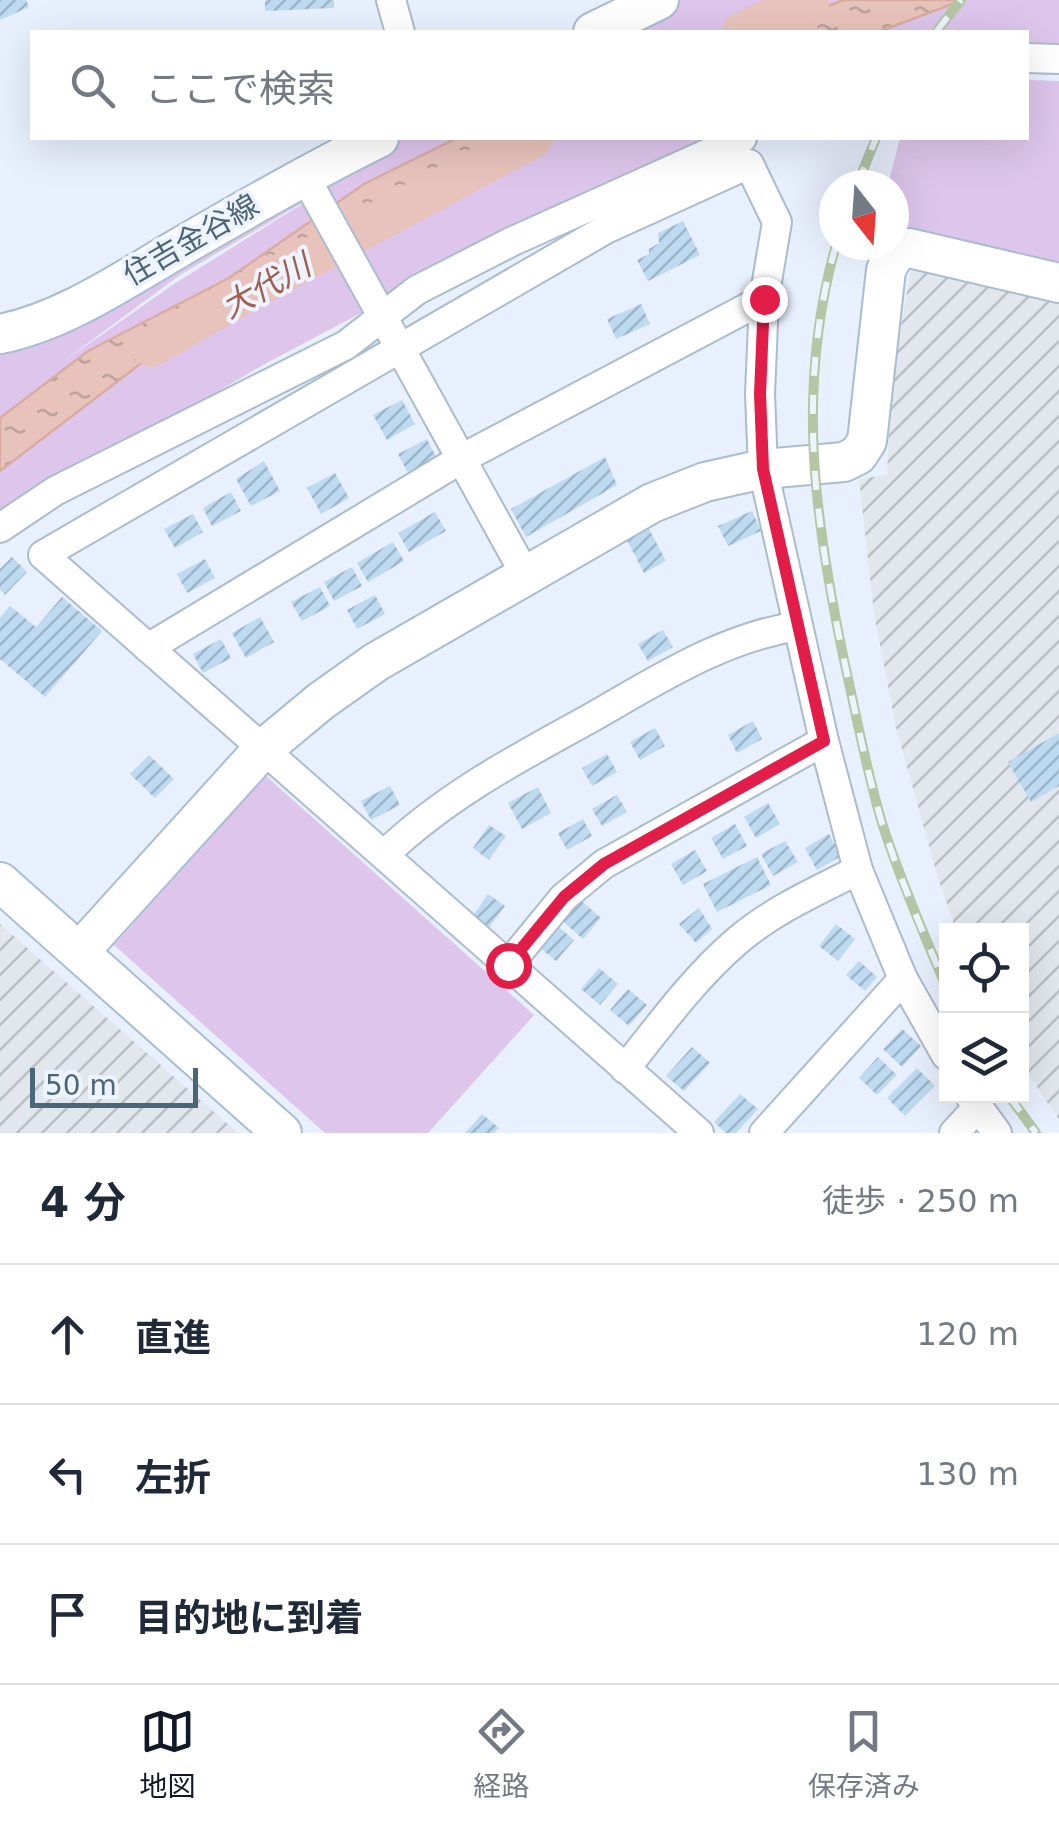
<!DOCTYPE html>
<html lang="ja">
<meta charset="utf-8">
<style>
:root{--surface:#fff;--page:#f2f2f3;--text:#1f2937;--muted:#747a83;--line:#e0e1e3;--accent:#111827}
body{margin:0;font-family:"DejaVu Sans","Noto Sans JP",sans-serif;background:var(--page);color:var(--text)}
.controls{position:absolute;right:30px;bottom:30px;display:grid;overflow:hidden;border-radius:0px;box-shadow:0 10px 40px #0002}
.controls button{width:90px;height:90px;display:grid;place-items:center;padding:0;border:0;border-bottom:2px solid var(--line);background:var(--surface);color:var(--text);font:50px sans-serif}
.compass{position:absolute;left:819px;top:170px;width:90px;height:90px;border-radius:50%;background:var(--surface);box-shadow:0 10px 40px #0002;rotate:163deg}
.scale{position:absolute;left:30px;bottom:25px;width:168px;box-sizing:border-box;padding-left:10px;border:5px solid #4b6677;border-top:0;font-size:28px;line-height:35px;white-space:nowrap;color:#4b6677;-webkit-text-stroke:8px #eef4ff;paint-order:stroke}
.stop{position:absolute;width:30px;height:30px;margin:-22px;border:8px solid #e11d48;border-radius:50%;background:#fff}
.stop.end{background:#e11d48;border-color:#fff;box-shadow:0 2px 10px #0008}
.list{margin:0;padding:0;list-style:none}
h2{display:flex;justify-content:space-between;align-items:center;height:130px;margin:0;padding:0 40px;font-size:42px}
h2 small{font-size:32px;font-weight:400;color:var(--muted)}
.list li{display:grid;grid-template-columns:65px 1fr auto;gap:30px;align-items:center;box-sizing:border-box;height:140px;padding:0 40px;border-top:2px solid var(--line)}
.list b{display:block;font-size:38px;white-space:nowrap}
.list em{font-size:32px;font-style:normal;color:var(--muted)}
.icon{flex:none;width:55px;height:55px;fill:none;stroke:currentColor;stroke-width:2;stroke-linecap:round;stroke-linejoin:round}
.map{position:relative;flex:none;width:1059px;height:1133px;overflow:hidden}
.search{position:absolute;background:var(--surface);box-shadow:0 10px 40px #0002;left:30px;right:30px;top:30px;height:110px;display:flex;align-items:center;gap:25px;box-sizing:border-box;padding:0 35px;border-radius:0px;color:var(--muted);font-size:38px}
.sheet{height:550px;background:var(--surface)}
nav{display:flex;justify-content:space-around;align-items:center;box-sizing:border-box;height:140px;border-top:2px solid var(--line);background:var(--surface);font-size:28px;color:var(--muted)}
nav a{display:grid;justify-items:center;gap:5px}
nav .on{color:var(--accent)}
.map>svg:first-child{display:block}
</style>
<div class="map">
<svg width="1059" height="1133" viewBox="0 0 1059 1133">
<defs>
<pattern id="industrial-furrows" width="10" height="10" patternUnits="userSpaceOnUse" patternTransform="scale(2.5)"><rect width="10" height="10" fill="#e1e7ed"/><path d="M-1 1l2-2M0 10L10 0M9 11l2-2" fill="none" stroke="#b8bfc5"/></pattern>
<pattern id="water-ripples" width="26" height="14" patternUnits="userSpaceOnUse" patternTransform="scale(2.5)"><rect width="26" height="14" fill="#e7c3bb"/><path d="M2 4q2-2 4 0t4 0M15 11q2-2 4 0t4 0" fill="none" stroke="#bda29d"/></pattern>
<pattern id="building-hatch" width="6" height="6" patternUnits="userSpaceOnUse" patternTransform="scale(2.5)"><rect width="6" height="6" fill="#bddaf1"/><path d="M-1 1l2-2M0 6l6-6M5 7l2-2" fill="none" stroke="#9cb5c8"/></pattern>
</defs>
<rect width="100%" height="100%" fill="#e8effd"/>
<g fill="url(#industrial-furrows)">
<path d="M911 269 1059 304V1120L1022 1064V931L956 930 938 878 896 727 874 613 859 479 887 475 892 378Z"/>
<path d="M0 924 238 1133H0Z"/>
</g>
<g fill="#ddc5eb" fill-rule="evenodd">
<path d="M680 0H1059V56H1027L1026 32H609Z"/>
<path d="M1027 80 1059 81V262L894 235V185H888L900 138H1026Z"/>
<path d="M381 138H722L470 255 261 366 0 520V342ZM331 186 174 284 57 366 180 275Z"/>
<path d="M266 776 534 1015 428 1133H325L114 945Z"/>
</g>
<g fill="url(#water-ripples)" stroke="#d9aca1" stroke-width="2.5">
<path d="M843 0H963L878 32H764Z"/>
<path d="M457 138H560L467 156 404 186 253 278 0 471V418L88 351 229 278 364 184Z"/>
</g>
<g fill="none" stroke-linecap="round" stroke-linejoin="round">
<g stroke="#e7c3bb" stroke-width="40">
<path d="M742 32 810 0"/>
<path d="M151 347 243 294 533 138"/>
</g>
</g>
<g fill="url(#building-hatch)">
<path d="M0 0H26L29 7 0 20Z"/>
<path d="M265 0H334V8L265 11Z"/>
<path d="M683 221 700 255 648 281 637 260 649 254V249L659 243 658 233Z"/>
<path d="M641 304 650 324 616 339 607 319Z"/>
<path d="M402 400 415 424 387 440 373 415Z"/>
<path d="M427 439 436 457 408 473 398 454Z"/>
<path d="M605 457 617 485 526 537 511 509Z"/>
<path d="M264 461 280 491 251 506 236 479Z"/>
<path d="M335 473 349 498 321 514 307 488Z"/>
<path d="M231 492 241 511 212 526 203 508Z"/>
<path d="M752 511 761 531 728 546 718 526Z"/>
<path d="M435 512 446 531 409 552 398 533Z"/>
<path d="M193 514 203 532 175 548 164 529Z"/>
<path d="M649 529 666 561 644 573 627 540Z"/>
<path d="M393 542 404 561 368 582 357 563Z"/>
<path d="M12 557 27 572 5 595 0 590V569Z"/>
<path d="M205 559 215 578 187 593 177 574Z"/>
<path d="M352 567 362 586 334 601 324 582Z"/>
<path d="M320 587 330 606 302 621 291 602Z"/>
<path d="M375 595 385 614 357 629 347 610Z"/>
<path d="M62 597 102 631 45 697 0 659V618L10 606 36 627Z"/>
<path d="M260 617 274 642 246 658 232 633Z"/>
<path d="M663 630 673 647 648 661 638 644Z"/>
<path d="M221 639 231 658 203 673 193 654Z"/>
<path d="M753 721 762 739 737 753 728 735Z"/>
<path d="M655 728 665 746 640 760 630 742Z"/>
<path d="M1059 733V786L1031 802 1008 762Z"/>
<path d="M607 754 617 772 592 786 582 768Z"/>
<path d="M149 755 174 779 155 798 130 774Z"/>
<path d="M390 786 400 805 371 820 361 801Z"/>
<path d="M538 787 551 813 522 829 508 803Z"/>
<path d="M617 795 627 812 602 826 592 809Z"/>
<path d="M768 803 780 824 756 838 744 817Z"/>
<path d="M583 819 592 836 567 850 558 833Z"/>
<path d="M735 824 747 846 723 859 711 838Z"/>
<path d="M489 825 506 836 489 860 473 848Z"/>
<path d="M829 834 841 856 817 870 805 848Z"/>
<path d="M785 841 798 862 773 876 761 854Z"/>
<path d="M695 850 707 871 683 885 671 864Z"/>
<path d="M757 857 771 885 717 912 703 884Z"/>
<path d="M488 894 505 906 488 929 472 917Z"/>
<path d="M578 898 601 918 583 939 560 919Z"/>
<path d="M699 908 712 929 696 943 679 924Z"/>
<path d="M555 924 574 940 556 961 537 945Z"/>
<path d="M836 924 855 939 838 961 819 946Z"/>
<path d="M859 961 877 977 865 991 846 975Z"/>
<path d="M599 968 618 984 600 1005 581 989Z"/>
<path d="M628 989 647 1005 629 1026 610 1010Z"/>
<path d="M902 1029 921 1046 902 1067 883 1049Z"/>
<path d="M692 1047 710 1063 684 1091 666 1076Z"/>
<path d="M878 1057 897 1075 877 1095 859 1078Z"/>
<path d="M917 1068 935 1086 905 1116 887 1098Z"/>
<path d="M740 1094 758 1109 736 1133H726L714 1122Z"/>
<path d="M482 1114 499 1128 494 1133H465Z"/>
</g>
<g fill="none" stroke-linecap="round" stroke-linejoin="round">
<defs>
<g id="street">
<path d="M391 0 400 32"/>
<path d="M1026 58 1059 59"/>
<path d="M304 175 525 574"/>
<path d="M0 528 55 491 346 345 417 290 513 241 742 138"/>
<path d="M148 648 461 459 764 299"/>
<path d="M384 855C444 797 516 759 589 719 656 681 721 638 798 626"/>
<path d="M508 965 564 897 604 864 824 741"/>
<path d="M625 1069C660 1025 694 978 737 941 773 910 817 891 858 870"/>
<path d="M970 1096 997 1133"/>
<path d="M699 1133 43 555 606 229 749 164 777 222 764 299 760 394 763 469 824 741 858 870 903 979 946 1055"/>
<path d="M764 1133 903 979"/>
<path d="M954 1133 977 1108"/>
</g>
<g id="secondary">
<path d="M593 32 659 0"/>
<path d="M0 334C61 322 119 283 172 252 240 212 308 173 379 138"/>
<path d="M0 882 282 1133"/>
<path d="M79 952 262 750 321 701 376 662 652 503 705 482 763 469 844 462 858 455 867 441 886 270 895 253 909 248 1059 283"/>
</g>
</defs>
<use href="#street" stroke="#aabccd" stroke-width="32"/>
<use href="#secondary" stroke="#a8bdd0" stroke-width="42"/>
<use href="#street" stroke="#fff" stroke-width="28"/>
<use href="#secondary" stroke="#fff" stroke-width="38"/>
<defs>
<g id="rail">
<path d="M936 32 961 0"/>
<path d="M857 185 876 138"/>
<path d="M836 245C796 387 814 517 844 660 856 714 866 769 882 823 900 879 923 933 946 986"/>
<path d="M1009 1096 1036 1133"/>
</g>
</defs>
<use href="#rail" stroke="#b3c7a5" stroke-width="10"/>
<use href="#rail" stroke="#eef4ff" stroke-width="6" stroke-dasharray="19" stroke-linecap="butt"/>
</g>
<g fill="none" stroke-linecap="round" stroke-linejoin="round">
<path stroke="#e11d48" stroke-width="12" d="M508 965 564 897 604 864 824 741 763 469 760 394 764 299"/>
</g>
<g text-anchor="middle" stroke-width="8" stroke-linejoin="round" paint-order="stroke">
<g font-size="30" fill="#4b6677" stroke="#eef4ff">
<text transform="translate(191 240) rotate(-30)" y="10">住吉金谷線</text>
</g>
<g font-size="32" font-style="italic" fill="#a15e4d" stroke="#eef4ff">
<text transform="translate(266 286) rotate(-29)" y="11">大代川</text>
</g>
</g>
</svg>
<div class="controls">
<button><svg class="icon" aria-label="locate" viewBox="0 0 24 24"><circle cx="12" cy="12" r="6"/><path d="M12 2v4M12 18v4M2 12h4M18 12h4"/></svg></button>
<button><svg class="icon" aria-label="layers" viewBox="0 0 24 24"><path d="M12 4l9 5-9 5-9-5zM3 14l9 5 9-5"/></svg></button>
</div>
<svg class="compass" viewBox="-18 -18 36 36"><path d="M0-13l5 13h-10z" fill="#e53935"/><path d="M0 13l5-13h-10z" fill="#747a83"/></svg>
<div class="scale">50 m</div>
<div class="stop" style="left:508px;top:965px"></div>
<div class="stop end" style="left:764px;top:299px"></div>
<div class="search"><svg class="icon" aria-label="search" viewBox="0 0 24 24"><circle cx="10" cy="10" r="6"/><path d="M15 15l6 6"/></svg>ここで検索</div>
</div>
<section class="sheet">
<h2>4 分<small>徒歩 · 250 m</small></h2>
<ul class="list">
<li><svg class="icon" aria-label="ahead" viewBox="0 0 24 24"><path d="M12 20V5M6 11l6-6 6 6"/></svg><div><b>直進</b></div><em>120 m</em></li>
<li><svg class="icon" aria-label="left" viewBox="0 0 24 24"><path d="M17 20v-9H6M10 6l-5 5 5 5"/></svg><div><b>左折</b></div><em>130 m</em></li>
<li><svg class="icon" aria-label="arrive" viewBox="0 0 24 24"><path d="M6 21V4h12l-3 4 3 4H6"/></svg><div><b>目的地に到着</b></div></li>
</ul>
</section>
<nav>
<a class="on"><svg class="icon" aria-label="map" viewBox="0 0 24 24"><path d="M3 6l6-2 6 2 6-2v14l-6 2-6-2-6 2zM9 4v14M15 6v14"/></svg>地図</a>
<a><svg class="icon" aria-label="directions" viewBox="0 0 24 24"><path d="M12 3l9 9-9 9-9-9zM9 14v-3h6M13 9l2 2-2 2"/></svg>経路</a>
<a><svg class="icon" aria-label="saved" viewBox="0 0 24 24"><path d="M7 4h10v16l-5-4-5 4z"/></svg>保存済み</a>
</nav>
